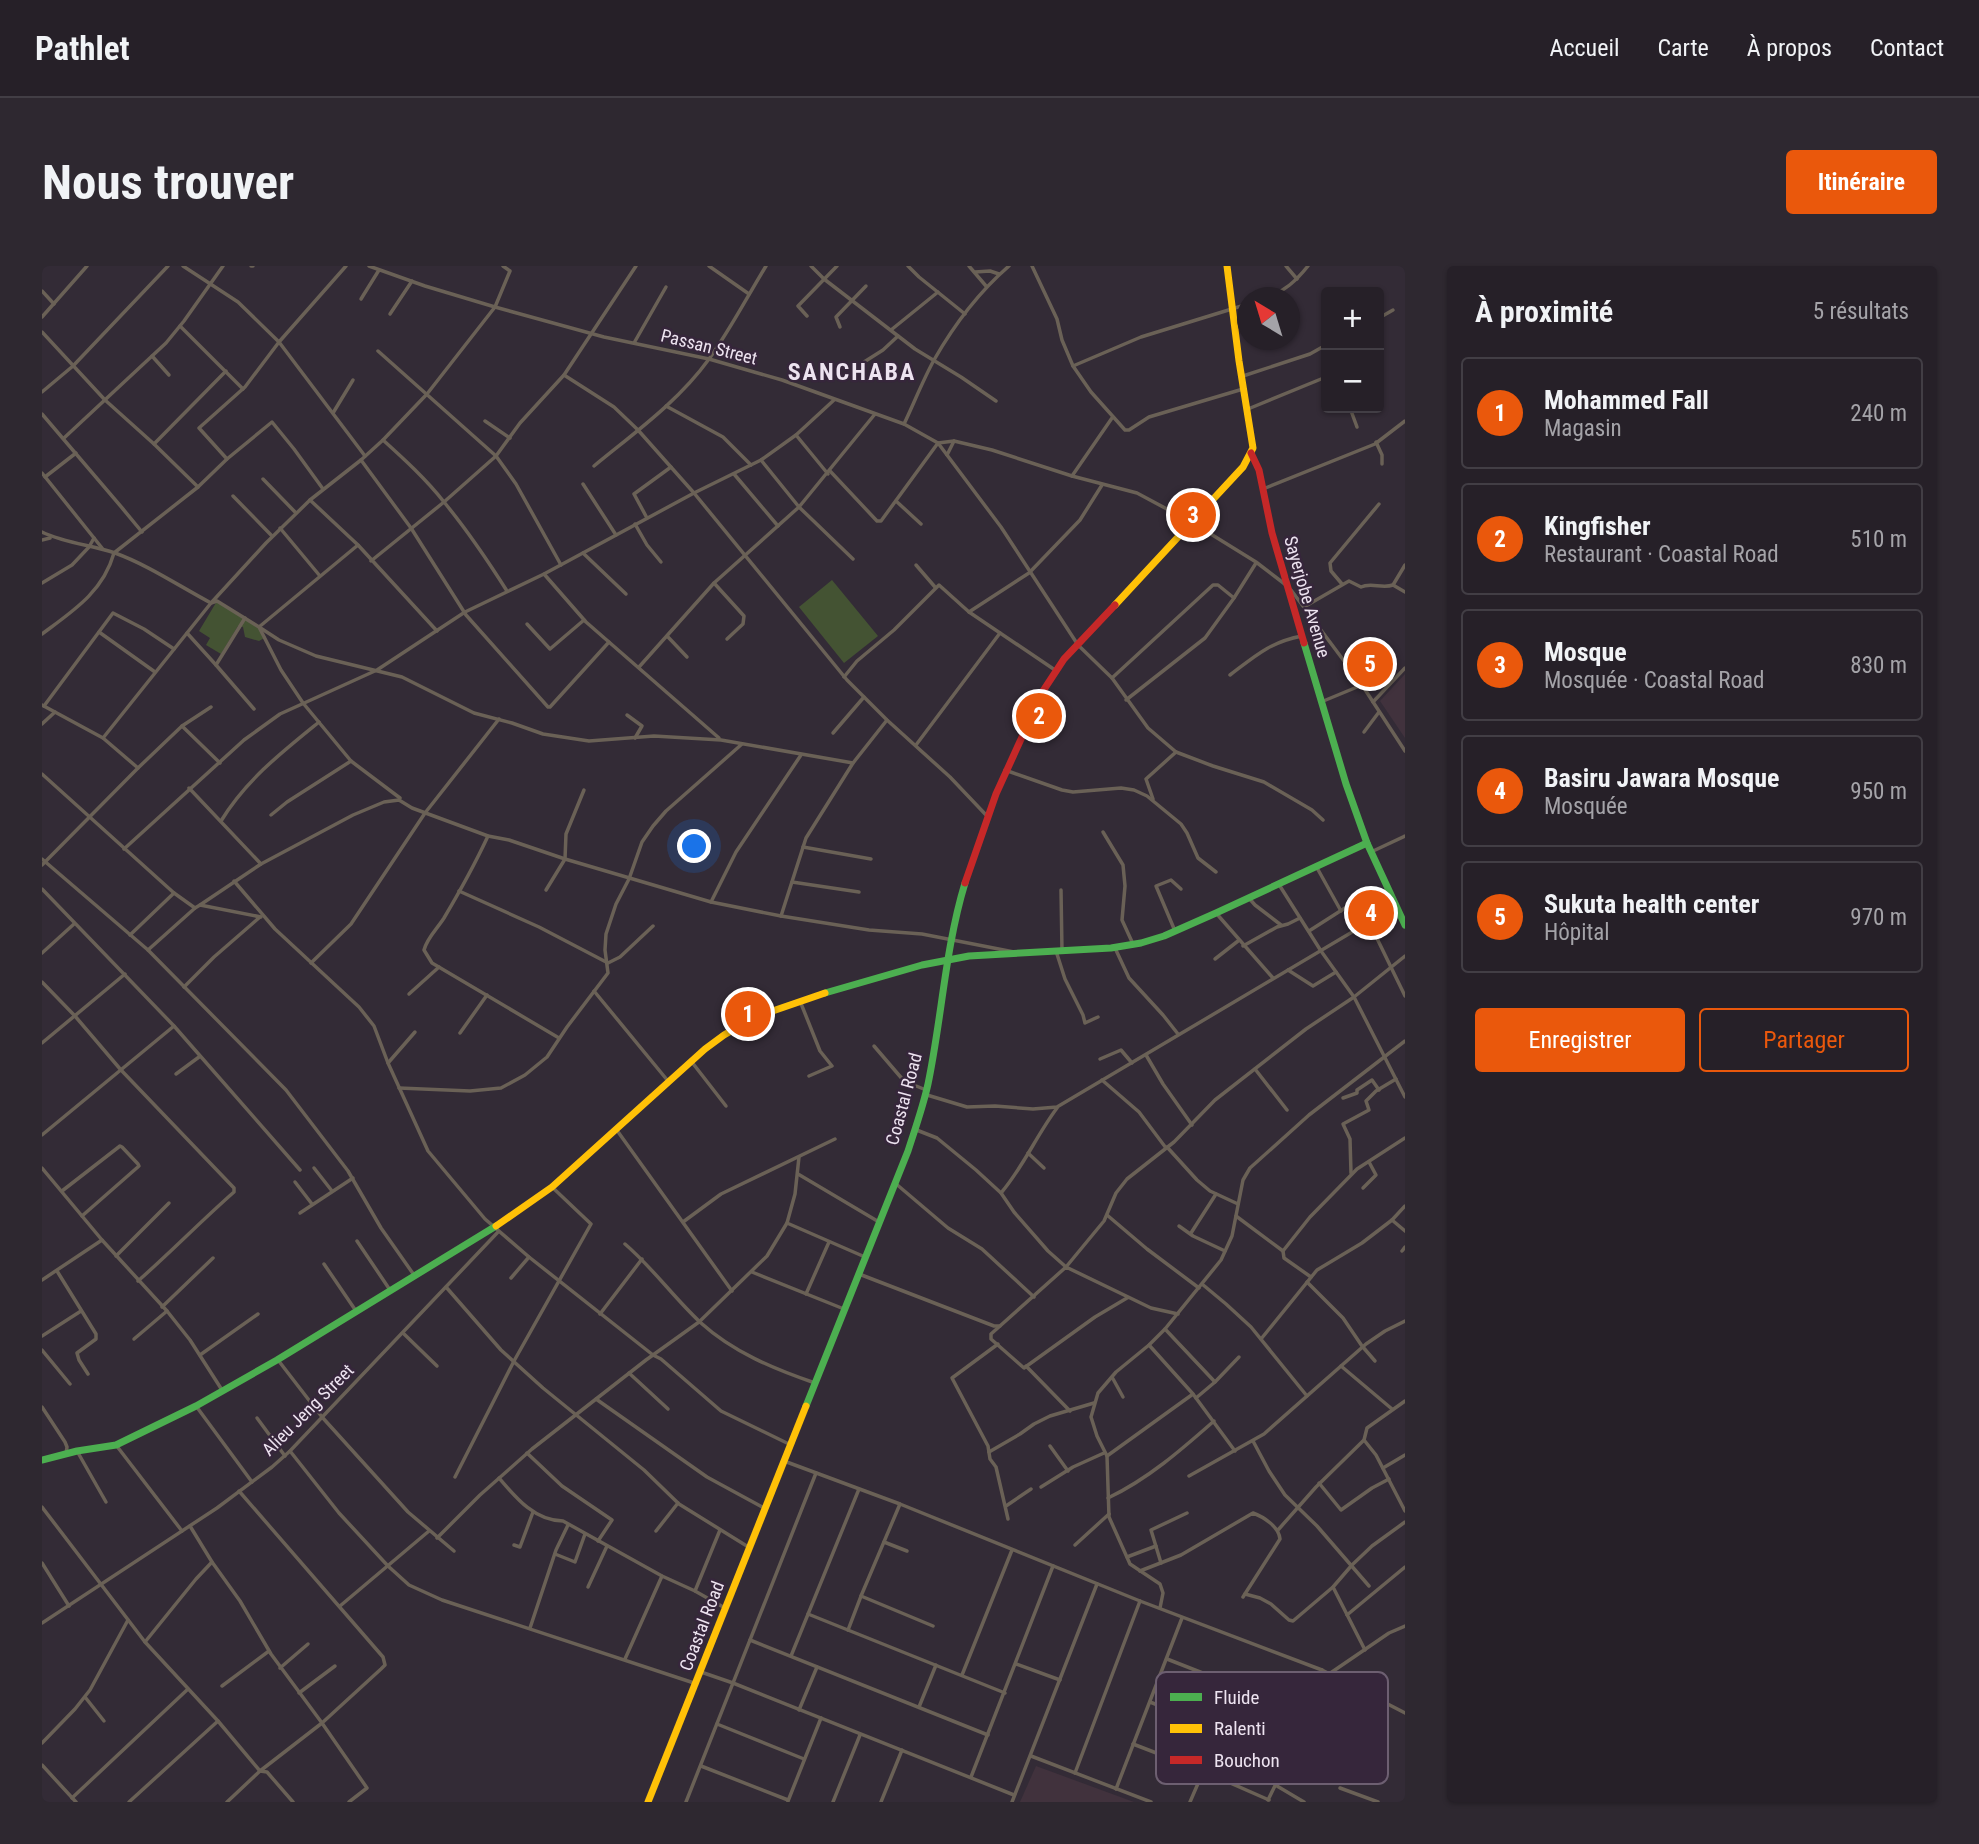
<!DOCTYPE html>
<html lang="fr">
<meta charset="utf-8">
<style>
:root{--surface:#262028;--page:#2e2830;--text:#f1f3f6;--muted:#a4a3a8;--line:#423e45;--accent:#ea580c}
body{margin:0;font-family:"Roboto Condensed",sans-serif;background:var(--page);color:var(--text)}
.controls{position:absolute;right:21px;top:21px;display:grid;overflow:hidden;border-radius:7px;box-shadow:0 2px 5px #0004}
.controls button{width:63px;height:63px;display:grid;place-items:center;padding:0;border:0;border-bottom:2px solid var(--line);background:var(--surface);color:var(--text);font:35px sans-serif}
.compass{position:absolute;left:1195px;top:21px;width:63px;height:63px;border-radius:50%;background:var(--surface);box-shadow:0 2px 5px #0004;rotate:322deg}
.you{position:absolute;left:653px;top:581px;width:24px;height:24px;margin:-18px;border:5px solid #fff;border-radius:50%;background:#1a73e8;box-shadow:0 0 0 10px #1a73e833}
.badge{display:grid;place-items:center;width:46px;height:46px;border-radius:50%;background:var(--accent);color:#fff;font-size:23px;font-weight:700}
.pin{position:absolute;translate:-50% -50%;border:4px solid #fff;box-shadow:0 2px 7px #0006}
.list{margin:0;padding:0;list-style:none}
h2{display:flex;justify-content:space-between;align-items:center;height:91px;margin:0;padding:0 28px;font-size:30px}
h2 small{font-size:23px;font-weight:400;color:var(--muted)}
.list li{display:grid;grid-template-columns:46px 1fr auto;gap:21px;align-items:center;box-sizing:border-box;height:112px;margin:0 14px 14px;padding:0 14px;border:2px solid var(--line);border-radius:7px}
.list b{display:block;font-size:26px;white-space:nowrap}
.list p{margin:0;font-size:23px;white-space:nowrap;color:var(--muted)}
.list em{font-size:23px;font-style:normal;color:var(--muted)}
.actions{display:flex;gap:14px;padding:21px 28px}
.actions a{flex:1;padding:16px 0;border:2px solid var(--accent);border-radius:7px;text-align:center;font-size:24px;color:var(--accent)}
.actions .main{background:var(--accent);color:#fff}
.map{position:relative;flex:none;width:1363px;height:1536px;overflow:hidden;border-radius:7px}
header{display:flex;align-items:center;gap:42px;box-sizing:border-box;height:98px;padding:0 35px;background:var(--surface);border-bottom:2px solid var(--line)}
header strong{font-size:33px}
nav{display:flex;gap:38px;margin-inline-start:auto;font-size:24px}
.intro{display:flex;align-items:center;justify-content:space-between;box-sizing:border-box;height:168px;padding:0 42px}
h1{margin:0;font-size:49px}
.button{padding:18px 32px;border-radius:7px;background:var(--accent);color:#fff;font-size:24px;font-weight:700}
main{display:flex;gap:42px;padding:0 42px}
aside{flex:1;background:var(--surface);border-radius:7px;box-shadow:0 2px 5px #0004}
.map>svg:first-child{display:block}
</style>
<header>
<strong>Pathlet</strong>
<nav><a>Accueil</a><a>Carte</a><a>À propos</a><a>Contact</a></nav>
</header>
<div class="intro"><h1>Nous trouver</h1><a class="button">Itinéraire</a></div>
<main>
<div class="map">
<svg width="1363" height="1536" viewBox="0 0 1363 1536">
<rect width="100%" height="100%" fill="#332b36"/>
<g fill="#41323d">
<path d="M1363 408V472L1338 435Z"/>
<path d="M994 1500 1092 1536H978Z"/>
</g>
<g fill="#445333">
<path d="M790 314 836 370 802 397 757 341Z"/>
<path d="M175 335 217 361 224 371 217 375 203 371 201 361 196 360 179 388 164 379 168 372 157 365Z"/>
</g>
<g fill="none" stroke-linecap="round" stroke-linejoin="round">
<g stroke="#6a6156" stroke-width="3.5">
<path d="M141 0 196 36 237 76 323 190"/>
<path d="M209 0H211"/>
<path d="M327 0 383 20 453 41 562 71 667 93 740 114 862 158 896 177 912 175 950 184 1030 210 1095 227 1151 257 1214 296 1244 319"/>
<path d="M667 0 707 28"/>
<path d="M769 0 782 13 873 83 919 111 954 135"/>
<path d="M866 0 877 11 923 48"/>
<path d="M927 0 944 20"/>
<path d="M990 0 1015 53 1020 74 1031 100 1049 126 1083 164H1087L1107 151 1201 123"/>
<path d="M1244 0 1255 13"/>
<path d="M933 6 948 5 957 8"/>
<path d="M0 25 12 38"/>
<path d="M1224 32C1243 25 1254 15 1266 0"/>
<path d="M319 33 337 4"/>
<path d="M348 48 370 15"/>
<path d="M765 50 756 40 795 0"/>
<path d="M0 51 45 0"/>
<path d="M1337 52 1351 44"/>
<path d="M138 60 201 123"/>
<path d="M798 61 794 51 824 20"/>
<path d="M849 64 896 26"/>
<path d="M0 66 63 134 112 178 156 221"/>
<path d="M592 77 624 21"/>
<path d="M336 85 454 190 474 218 519 299"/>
<path d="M110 90 127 109"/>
<path d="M822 96 841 84 856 70"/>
<path d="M1031 100 1099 71 1206 38"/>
<path d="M522 109 572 141 596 164 652 227 805 414 845 454 908 511 945 550"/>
<path d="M1201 110 1268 88 1284 79"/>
<path d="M0 126 31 100 126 0"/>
<path d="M624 140 681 171 709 199"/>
<path d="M1308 142 1315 161"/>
<path d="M1206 143 1284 111"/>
<path d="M291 147 311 114"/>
<path d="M0 148 81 243 100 266"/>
<path d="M443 155 468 172"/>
<path d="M862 158C872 137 881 114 892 94 912 59 937 26 967 0"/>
<path d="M754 169 786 208"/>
<path d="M22 172 124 77 142 55 181 0"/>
<path d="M341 174C362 193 384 213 402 236 425 264 446 295 465 325"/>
<path d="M1334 176 1340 189V198"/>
<path d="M112 178 184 105"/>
<path d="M905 189 912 175"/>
<path d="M185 193 157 162 203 121 237 76 304 0"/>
<path d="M319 194 369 262 424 349 506 441H508L567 376"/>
<path d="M719 194 757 241 811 293"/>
<path d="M552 200C592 167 636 136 667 93 688 64 705 31 724 0"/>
<path d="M788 205 835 255H839L896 177 959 261 1036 379 1070 412 1106 462 1134 486 1171 500 1222 516 1270 544 1281 554"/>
<path d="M0 207 60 282"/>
<path d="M692 208 736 260"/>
<path d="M1030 210 1070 152"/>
<path d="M3 211 34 187"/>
<path d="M221 213 254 247"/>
<path d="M541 218 574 269"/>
<path d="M1221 223 1333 178 1363 155"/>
<path d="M191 230 230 270"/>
<path d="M268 234 316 279 395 365"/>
<path d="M854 235 879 258"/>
<path d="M605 252 592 228 629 201"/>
<path d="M593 258 605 279 619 296"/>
<path d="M238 262 278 310"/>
<path d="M0 266C23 277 49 279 73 287 106 299 137 320 169 337L175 335 217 361 239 404 261 437 309 495 358 532"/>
<path d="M0 274 8 272"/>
<path d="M316 279 217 361 237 374 274 390 360 411 432 447 470 457 501 468 547 475 612 470 679 474 811 497"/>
<path d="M541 287 584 328"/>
<path d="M329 295 402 236 454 190 478 157 522 109 594 0"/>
<path d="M874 299 893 321"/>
<path d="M1363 299 1351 319 1363 326"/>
<path d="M502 308 544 356 677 472"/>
<path d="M0 317 30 299 47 281 52 272"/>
<path d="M672 317 702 350 701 358 685 373"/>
<path d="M1300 318 1289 305 1288 297 1337 238"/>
<path d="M1249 324 1320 419 1363 485"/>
<path d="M1262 341 1307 315 1319 321C1329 316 1340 323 1351 319"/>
<path d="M927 346 987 307 1038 254 1060 219"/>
<path d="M203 352 174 399 212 443"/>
<path d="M485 358 508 383 542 354"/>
<path d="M57 366 113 406"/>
<path d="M145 367 174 399"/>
<path d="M0 368C31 345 61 326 72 287L156 221 185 193 230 156 252 183 281 223"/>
<path d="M626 371 645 391"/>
<path d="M597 401 672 317 757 241 833 148"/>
<path d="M1188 409C1213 390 1228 376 1260 370"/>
<path d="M802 411 815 395 852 364 897 319 927 346 1013 404"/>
<path d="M1070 412 1171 319H1176L1192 332 1214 297"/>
<path d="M1084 434 1163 372 1192 332"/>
<path d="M1279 436 1320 419"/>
<path d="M1331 436 1363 402"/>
<path d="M0 439 61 472 96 502"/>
<path d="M2 440 71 347 102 363 132 383"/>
<path d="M585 449 600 460 593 472"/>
<path d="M0 458 13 446"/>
<path d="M140 460 178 497"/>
<path d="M1322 466 1337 446"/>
<path d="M791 467 822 431"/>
<path d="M61 472 169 337 224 277 268 234 319 194 341 174 385 128 453 41 468 5 461 0"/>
<path d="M874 479 958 367"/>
<path d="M963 504 1020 524 1031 526 1079 522 1092 524 1105 530 1139 558 1145 567 1156 592 1174 606"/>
<path d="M0 508 132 627 153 642 158 639 219 651"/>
<path d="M147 522 219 598"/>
<path d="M1111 533 1104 513 1134 486"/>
<path d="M229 549 245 536 309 495"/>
<path d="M179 555C204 514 240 486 277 456"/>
<path d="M1061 566 1081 599 1083 620 1080 654 1091 678"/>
<path d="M446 570C433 598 418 625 402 652 395 663 385 672 382 684L390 697 517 772"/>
<path d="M761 581 829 593"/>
<path d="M82 583 202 474 238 448 335 404 423 346 502 308 652 227 719 194 754 169 792 134"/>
<path d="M1329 586 1363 570"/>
<path d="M0 593 106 684 244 824 306 905 339 962 372 1009"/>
<path d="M0 599 96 502 140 460 169 441"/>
<path d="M1274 600 1299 645"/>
<path d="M192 615 233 663 317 741 332 760 346 797 386 885 443 953 487 991 611 1089 619 1093 679 1145 749 1179"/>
<path d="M750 616 817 626"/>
<path d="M1236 617 1279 685 1312 731 1363 831"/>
<path d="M0 623 132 760 258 904"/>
<path d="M504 624 523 593 524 568 542 524"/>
<path d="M1019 624 1020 685"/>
<path d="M417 625 497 661 566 697 578 691 611 660"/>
<path d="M1206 631 1213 639 1239 659"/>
<path d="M669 636 694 586 759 489"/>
<path d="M1311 638 1325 658"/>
<path d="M158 639 219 598 311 549 342 536 357 534 370 542 446 570 467 574 523 593 669 636 739 650 827 664 880 668 972 686"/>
<path d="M1174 647 1231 712"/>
<path d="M739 650 764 572 811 497 845 454"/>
<path d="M1133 665 1114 620 1129 614 1139 623"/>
<path d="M1267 665 1317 633 1346 624"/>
<path d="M88 669 132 627"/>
<path d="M1201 680 1235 661 1246 658 1258 652"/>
<path d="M1073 682 1087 712 1121 749 1136 768"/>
<path d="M106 684 153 642"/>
<path d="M1014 685 1023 713 1041 749 1043 757 1056 751"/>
<path d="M0 687 32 658"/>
<path d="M1173 693 1196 675"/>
<path d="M269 697 309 658 383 547 457 453"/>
<path d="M1246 704 1271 720 1294 706"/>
<path d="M0 716 33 750 79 804 192 922V926C159 955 129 986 96 1015"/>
<path d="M142 721 172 691 218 651"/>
<path d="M552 725 626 815"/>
<path d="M367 728 397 701"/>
<path d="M758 735 778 785 790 800 767 810"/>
<path d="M418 767 445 729"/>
<path d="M0 777 83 708"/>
<path d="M832 780 862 815 884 824"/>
<path d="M1104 789 1121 818 1150 859"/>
<path d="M1058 793 1079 784 1090 797"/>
<path d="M649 795 684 840"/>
<path d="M346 797 373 766"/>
<path d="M1213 803 1245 844"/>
<path d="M134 808 157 791"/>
<path d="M1060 814 1097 846 1124 882"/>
<path d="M357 822 428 825 459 822 483 809 505 791 525 761 566 707 563 684 564 668 574 638 587 613 600 576 611 560 624 545 700 478"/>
<path d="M885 829 925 841 953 840 991 843 1015 841 1327 656 1363 730"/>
<path d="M1301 832 1315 827V824L1330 814 1337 824"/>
<path d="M574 863 690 1025"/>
<path d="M872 863 895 872 934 904 959 927 972 946 1006 985 1024 1001 1062 955 1074 927 1085 913 1132 876 1173 834 1264 763 1312 731 1363 690"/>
<path d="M0 869 132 760"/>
<path d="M1125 881 1155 914 1168 925 1196 938"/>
<path d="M986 887 1002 902"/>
<path d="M0 902 60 974 125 1045 148 1074 180 1124"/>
<path d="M272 902 290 925"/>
<path d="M1309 907 1308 873 1301 858 1327 844 1324 835 1334 825 1354 813"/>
<path d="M756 908 837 956"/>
<path d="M253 916 270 938"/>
<path d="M853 917 906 962 940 983 992 1031"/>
<path d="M1321 922 1334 909 1327 896"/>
<path d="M20 925 78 880 80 881 96 898 97 900 40 950"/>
<path d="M959 927C982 900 994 870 1015 842"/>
<path d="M258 947 311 912"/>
<path d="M1065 949 1105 983 1157 1022"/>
<path d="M1194 950 1241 985"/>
<path d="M1350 954 1363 965"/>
<path d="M641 956 679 928 793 873"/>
<path d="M745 957 823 991"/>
<path d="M1137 960 1151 970 1183 985"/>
<path d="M1149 967 1174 928"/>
<path d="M315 975 348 1024"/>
<path d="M583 978C611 1002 632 1032 659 1057 691 1086 732 1103 773 1117"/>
<path d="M1360 985 1363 981"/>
<path d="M74 990 127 937"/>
<path d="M282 998 314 1045"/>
<path d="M15 1005 54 1068V1073L35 1087 37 1094 46 1108"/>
<path d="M710 1006 802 1043"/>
<path d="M817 1008 952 1060H958"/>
<path d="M1269 1011 1242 992 1241 985 1268 951 1315 903 1363 872"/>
<path d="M469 1012 487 991"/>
<path d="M0 1014 60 974"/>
<path d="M1265 1016 1301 1052 1320 1080 1333 1095"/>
<path d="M1160 1018 1184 1038 1209 1061 1265 1130"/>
<path d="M404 1021 459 1084 501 1122 602 1204 637 1238 708 1282"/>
<path d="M764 1028 787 976"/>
<path d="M1085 1032 1053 1051 982 1102 949 1073V1068L1024 1001 1109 1042 1136 1048"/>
<path d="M120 1041 171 992"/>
<path d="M558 1048 600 993"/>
<path d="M1123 1063 1173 1116"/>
<path d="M361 1067 395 1100"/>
<path d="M0 1070 39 1045"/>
<path d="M92 1073 125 1045"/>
<path d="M1219 1073 1275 1004 1320 977 1350 954 1363 940"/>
<path d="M956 1078 910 1112 946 1180 948 1193 954 1201 966 1253"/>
<path d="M1107 1079 1151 1128 1193 1185"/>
<path d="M0 1084 28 1118"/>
<path d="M158 1089 216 1048"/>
<path d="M236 1094 280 1151 366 1246 412 1285"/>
<path d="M984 1100 1028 1145"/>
<path d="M1299 1100 1350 1143"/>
<path d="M587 1107 626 1143"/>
<path d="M1070 1111 1081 1131"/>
<path d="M1154 1132 1173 1116 1197 1091"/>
<path d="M554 1133 665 1211 722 1242"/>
<path d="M154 1140 210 1216"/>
<path d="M0 1141 23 1176 25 1181 24 1188"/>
<path d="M215 1152 243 1190"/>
<path d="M1322 1174 1334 1189 1363 1245"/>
<path d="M1211 1175 1227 1205 1243 1229 1275 1260 1327 1320"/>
<path d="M74 1179 140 1265"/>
<path d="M1008 1180 1026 1205"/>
<path d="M35 1185 64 1236"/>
<path d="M248 1185 297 1247 346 1300 367 1319 400 1334 652 1417"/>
<path d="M947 1186 978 1168 992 1158 1008 1150 1052 1137"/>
<path d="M485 1187 520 1220 570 1254 556 1275"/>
<path d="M1065 1190 1151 1128"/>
<path d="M742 1195 858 1238 1098 1335 1280 1404 1363 1447"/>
<path d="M1341 1202 1363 1189"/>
<path d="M1147 1210 1222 1168 1324 1078 1343 1065 1363 1055"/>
<path d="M413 1211 472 1095 549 958 510 921"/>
<path d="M457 1212C474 1232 493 1255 521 1255L620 1310 653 1325 683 1342"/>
<path d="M1277 1217 1299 1244 1330 1222 1347 1213"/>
<path d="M999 1221 1031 1201 1062 1187"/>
<path d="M197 1225 341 1391 343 1399 339 1403 280 1457 325 1522 307 1536"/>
<path d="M1066 1232C1106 1213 1139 1184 1172 1155"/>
<path d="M858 1238 819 1330 891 1360"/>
<path d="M964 1240 989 1223"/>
<path d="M0 1241 103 1376 176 1455 218 1505 225 1506 251 1536"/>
<path d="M148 1260 170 1296 198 1335 229 1388 280 1457 218 1505 185 1536"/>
<path d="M1236 1264 1274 1221 1322 1174 1325 1162 1363 1135"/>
<path d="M614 1265 636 1237"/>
<path d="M395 1272 438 1229 490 1183 604 1094 657 1056 725 990 745 957 753 928 757 891"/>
<path d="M842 1276 865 1285"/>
<path d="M472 1279 478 1281 491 1246"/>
<path d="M1033 1279 1067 1248"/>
<path d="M513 1288 533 1296 543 1268"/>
<path d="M1085 1291 1114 1280"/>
<path d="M0 1297 27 1340"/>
<path d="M1119 1297 1109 1264 1145 1247"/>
<path d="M1098 1305 1139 1289 1211 1247C1222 1251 1237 1261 1238 1273L1201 1331"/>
<path d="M546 1321 565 1280"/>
<path d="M1291 1321 1323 1384"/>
<path d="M653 1325 678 1264"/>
<path d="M1203 1328 1218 1332 1229 1338 1247 1354 1251 1355 1291 1321 1310 1299 1330 1280 1363 1256"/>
<path d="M298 1340 387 1265"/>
<path d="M1118 1342 1121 1327 1118 1318 1088 1298 1067 1251 1065 1190 1055 1170 1049 1151 1056 1127 1074 1106 1107 1079 1123 1063 1179 994 1190 970 1201 914 1208 902 1267 849 1363 775"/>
<path d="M766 1348 963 1427"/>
<path d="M1305 1349 1363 1301"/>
<path d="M0 1357 175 1242 230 1201 248 1185 456 966"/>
<path d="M488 1362 514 1284 526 1259"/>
<path d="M806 1364 819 1330"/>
<path d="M708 1374 946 1469"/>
<path d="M103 1376 154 1313 170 1296"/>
<path d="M749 1390 817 1223"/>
<path d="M583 1393 620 1310"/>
<path d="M1125 1393 1263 1447"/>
<path d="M974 1398 1018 1414"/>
<path d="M238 1402 266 1378"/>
<path d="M659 1406 691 1417 972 1529"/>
<path d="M1287 1408 1347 1367 1363 1360"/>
<path d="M920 1409 970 1284"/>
<path d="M180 1420 227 1385"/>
<path d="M257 1427 293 1400"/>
<path d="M43 1431 62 1455"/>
<path d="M1108 1436 1247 1491"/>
<path d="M877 1441 894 1399"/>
<path d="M757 1444 775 1401"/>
<path d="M1261 1453 1302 1492"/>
<path d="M675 1458 762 1493"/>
<path d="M0 1477 33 1443 48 1424 86 1354"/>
<path d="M1091 1478 1161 1505 1227 1534"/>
<path d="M989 1490 1109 1536"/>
<path d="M0 1499 34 1536"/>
<path d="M659 1500 746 1534"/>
<path d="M1149 1500 1164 1459"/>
<path d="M1033 1507 1098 1335"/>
<path d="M929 1511 1011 1300"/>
<path d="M1235 1520 1262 1536"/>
<path d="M1298 1522 1336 1536"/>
<path d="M1074 1523 1140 1352"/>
<path d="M30 1532 146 1423"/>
<path d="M1226 1534 1247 1491 1280 1404"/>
<path d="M746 1535 779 1452"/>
<path d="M87 1536 176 1455"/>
<path d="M644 1536 774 1207"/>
<path d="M791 1536 818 1469"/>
<path d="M839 1536 860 1484"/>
<path d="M970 1536 1055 1318"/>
<path d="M1148 1536 1161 1506"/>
</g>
<g stroke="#4caf50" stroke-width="7">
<path d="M1262 377 1304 518 1325 577 1363 659"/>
<path d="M783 727 880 699 927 690 1069 682 1099 677 1122 670 1174 647 1325 577"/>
<path d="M764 1140 866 885C873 863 881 841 886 818 900 751 903 683 923 617"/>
<path d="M0 1194 35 1185 74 1179 154 1140 235 1094 454 960"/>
</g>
<g stroke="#ffc107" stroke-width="7">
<path d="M1073 339 1201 201 1211 182 1197 95 1185 0"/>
<path d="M454 960 510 921 663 783 682 769 713 751 783 727"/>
<path d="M606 1536 764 1140"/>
</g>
<g stroke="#c62828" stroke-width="7">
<path d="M1209 187 1217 204 1230 267 1262 377"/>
<path d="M923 617 954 528 1001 425 1022 393 1073 339"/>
</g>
</g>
<g text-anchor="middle" stroke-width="5" stroke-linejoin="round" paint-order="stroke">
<g font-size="18" fill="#ede3f0" stroke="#36263b">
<text transform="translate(667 81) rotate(14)" y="6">Passan Street</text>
<text transform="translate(1265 331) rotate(74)" y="6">Sayerjobe Avenue</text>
<text transform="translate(862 833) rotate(-75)" y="6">Coastal Road</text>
<text transform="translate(266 1144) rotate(-45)" y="6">Alieu Jeng Street</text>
<text transform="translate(660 1360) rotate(-69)" y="6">Coastal Road</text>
</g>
<g font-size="24" font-weight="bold" letter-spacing="2" fill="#ede3f0" stroke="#36263b">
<text x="810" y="114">SANCHABA</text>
</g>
</g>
<rect x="1114" y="1406" width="232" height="112" rx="10" fill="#36263b" stroke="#6d5f71" stroke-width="2"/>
<rect x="1128" y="1427" width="32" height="8" fill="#4caf50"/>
<rect x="1128" y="1458" width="32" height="9" fill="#ffc107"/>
<rect x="1128" y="1490" width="32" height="8" fill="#c62828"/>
<g font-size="19" fill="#ede3f0">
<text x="1172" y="1438">Fluide</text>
<text x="1172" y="1469">Ralenti</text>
<text x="1172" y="1501">Bouchon</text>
</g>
</svg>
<div class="controls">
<button>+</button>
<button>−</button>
</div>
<svg class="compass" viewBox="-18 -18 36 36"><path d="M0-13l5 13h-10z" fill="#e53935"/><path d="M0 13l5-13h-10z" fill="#a4a3a8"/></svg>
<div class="you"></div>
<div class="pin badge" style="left:706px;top:748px">1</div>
<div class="pin badge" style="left:997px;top:450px">2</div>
<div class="pin badge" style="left:1151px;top:249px">3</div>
<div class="pin badge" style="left:1329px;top:647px">4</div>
<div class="pin badge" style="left:1328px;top:398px">5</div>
</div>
<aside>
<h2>À proximité<small>5 résultats</small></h2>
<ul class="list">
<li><span class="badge">1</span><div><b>Mohammed Fall</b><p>Magasin</p></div><em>240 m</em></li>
<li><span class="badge">2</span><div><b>Kingfisher</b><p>Restaurant · Coastal Road</p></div><em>510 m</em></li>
<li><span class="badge">3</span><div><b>Mosque</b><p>Mosquée · Coastal Road</p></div><em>830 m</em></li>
<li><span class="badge">4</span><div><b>Basiru Jawara Mosque</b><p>Mosquée</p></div><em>950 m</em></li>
<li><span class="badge">5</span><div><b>Sukuta health center</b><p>Hôpital</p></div><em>970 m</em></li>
</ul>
<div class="actions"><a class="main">Enregistrer</a><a>Partager</a></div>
</aside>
</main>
